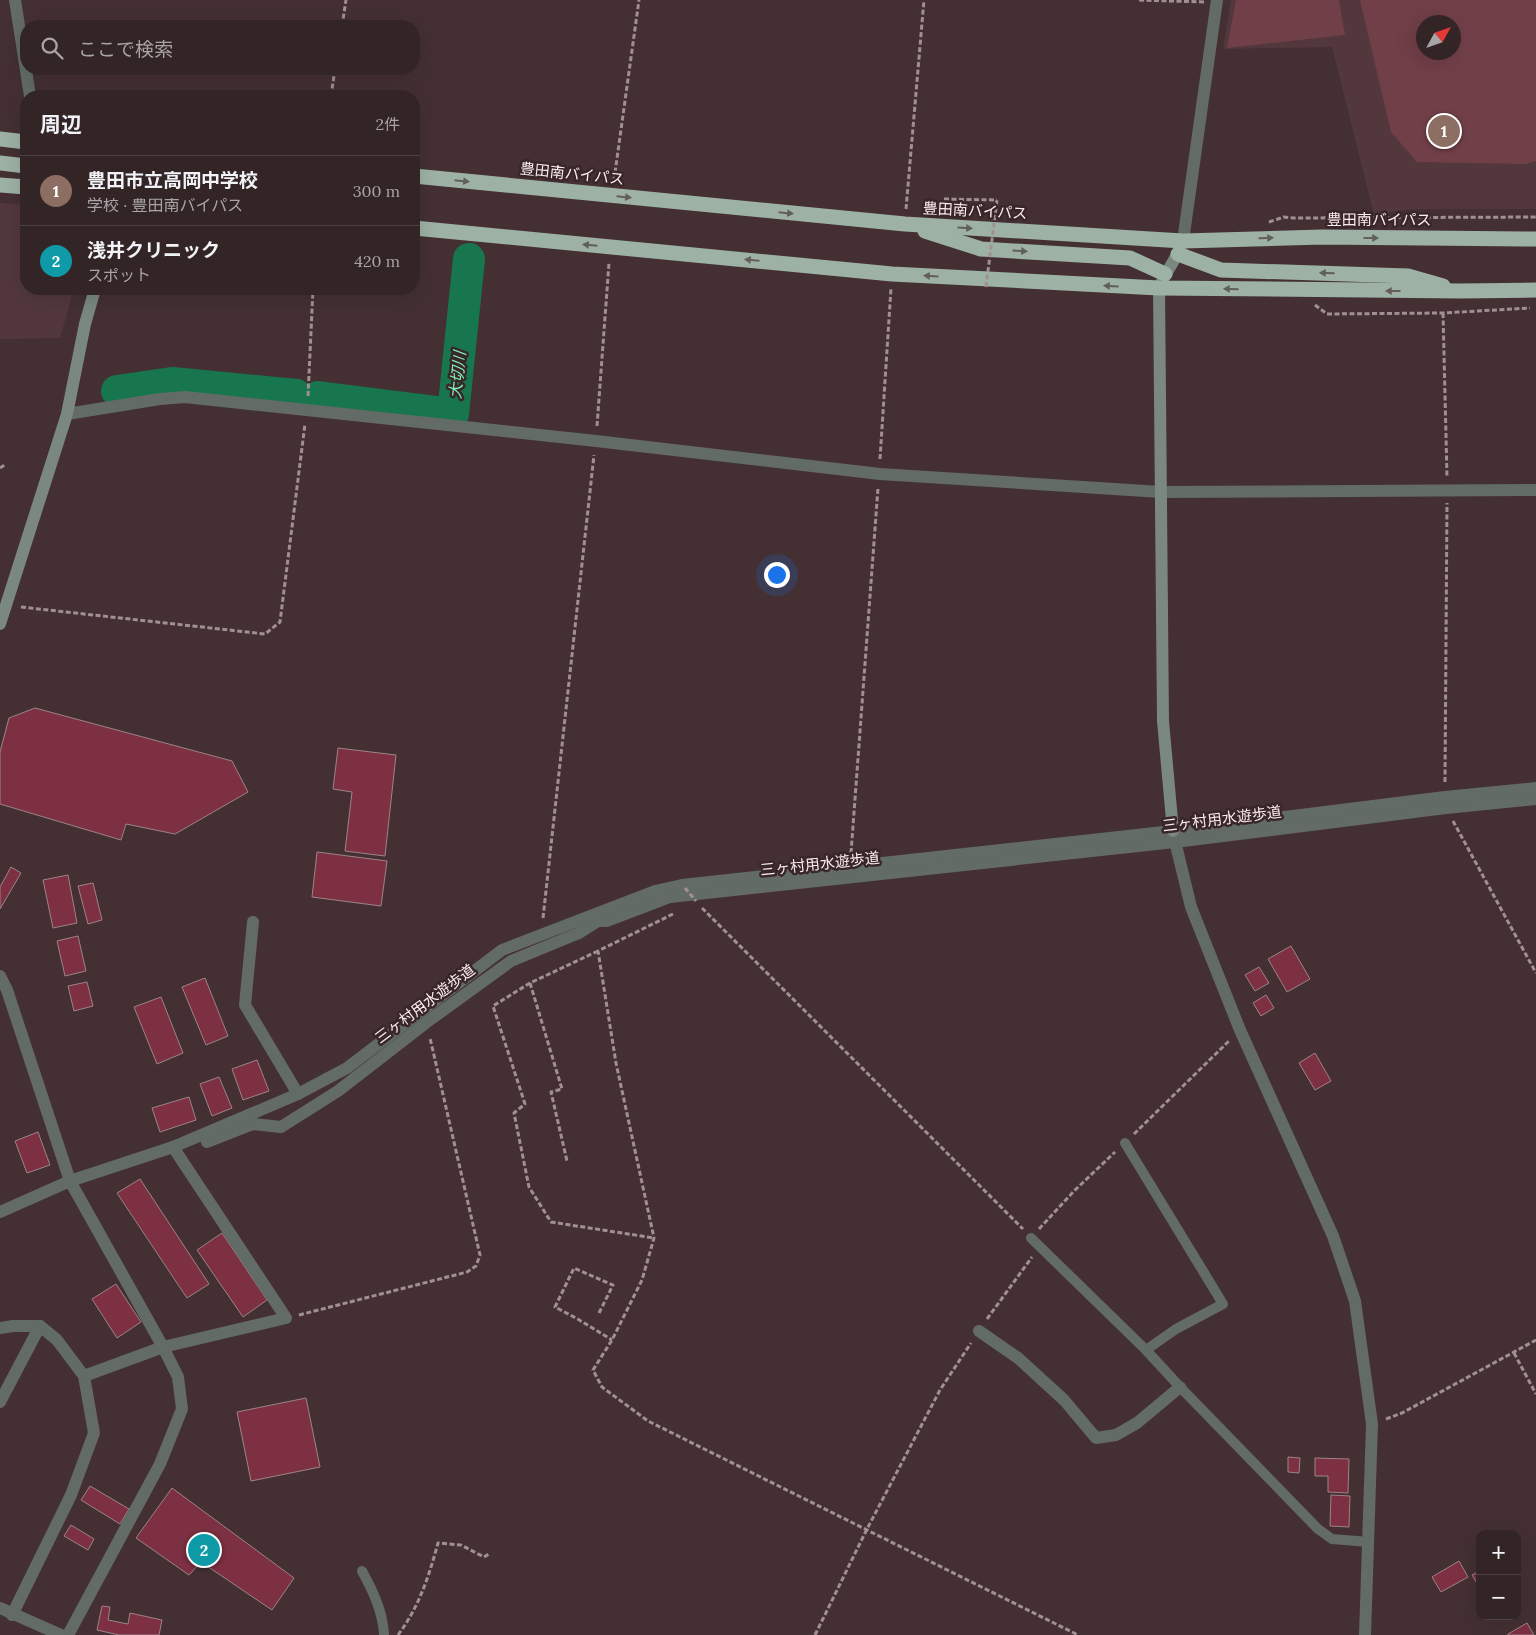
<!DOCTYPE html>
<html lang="ja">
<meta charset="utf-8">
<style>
:root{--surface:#332426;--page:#3b2c2e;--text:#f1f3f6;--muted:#a9a4a7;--line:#4e4143;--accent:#ea580c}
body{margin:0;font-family:Lora,"Noto Sans JP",serif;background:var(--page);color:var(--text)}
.controls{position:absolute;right:15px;bottom:15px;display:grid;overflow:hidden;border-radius:10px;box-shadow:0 5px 20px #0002}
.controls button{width:45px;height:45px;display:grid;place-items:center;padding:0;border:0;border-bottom:1px solid var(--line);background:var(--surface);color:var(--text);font:25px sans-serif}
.compass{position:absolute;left:1416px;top:15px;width:45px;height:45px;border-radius:50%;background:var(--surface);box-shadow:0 5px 20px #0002;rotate:50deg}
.you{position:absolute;left:776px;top:574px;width:18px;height:18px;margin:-12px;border:4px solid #fff;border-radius:50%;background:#1a73e8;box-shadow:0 0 0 8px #1a73e833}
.badge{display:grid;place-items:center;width:32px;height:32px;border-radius:50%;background:var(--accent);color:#fff;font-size:16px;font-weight:700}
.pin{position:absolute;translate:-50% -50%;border:2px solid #fff;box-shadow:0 1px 5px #0006}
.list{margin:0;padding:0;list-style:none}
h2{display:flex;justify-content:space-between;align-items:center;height:65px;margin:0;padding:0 20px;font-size:21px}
h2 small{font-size:16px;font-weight:400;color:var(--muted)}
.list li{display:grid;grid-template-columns:32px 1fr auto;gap:15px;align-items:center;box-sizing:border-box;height:70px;padding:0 20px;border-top:1px solid var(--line)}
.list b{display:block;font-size:19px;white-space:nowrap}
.list p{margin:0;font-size:16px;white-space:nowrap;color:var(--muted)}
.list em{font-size:16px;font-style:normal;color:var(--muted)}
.icon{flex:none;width:28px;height:28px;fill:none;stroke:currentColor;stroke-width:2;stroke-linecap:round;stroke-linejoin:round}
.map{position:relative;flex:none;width:1536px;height:1635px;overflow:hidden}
.search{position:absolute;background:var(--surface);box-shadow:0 5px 20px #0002;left:20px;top:20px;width:400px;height:55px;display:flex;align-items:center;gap:12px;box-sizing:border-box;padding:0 18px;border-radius:20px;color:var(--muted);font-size:19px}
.panel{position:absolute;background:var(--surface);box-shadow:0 5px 20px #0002;left:20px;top:90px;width:400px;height:205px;border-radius:20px}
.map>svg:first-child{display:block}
</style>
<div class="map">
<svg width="1536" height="1635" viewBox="0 0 1536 1635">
<rect width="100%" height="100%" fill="#443033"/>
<g fill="#52383c" fill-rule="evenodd">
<path d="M1231 0H1536V209H1411L1374 215 1332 47 1223 49ZM1424 22H1454V52H1424Z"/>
<path d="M0 203 26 205V289H74L60 338 0 339Z"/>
</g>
<g fill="#713f48" fill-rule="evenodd">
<path d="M1236 0H1339L1345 35 1227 48Z"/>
<path d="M1360 0H1536V161L1526 164 1417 162 1391 132ZM1424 22H1454V52H1424Z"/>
</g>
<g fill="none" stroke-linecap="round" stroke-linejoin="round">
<g stroke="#18764e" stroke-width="32">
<path d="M117 391 172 383 296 395"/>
<path d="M318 397 453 414 469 259"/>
</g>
</g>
<g fill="#7c3042" stroke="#9c8487">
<path d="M35 708 232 761 248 792 175 834 126 824 121 840 0 804V752L9 718Z"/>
<path d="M338 748 396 755 385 856 345 851 352 792 333 789Z"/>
<path d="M317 852 387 861 381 906 312 897Z"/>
<path d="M11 867 21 873 0 909V887Z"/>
<path d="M68 875 77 923 53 928 43 880Z"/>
<path d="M93 883 102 920 88 924 78 886Z"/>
<path d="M78 936 86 971 65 976 57 941Z"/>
<path d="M1291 946 1310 979 1287 992 1268 959Z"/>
<path d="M1259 967 1269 983 1255 991 1245 975Z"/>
<path d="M205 978 228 1036 206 1045 182 987Z"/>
<path d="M87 982 93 1006 74 1011 68 986Z"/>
<path d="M1266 995 1274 1008 1261 1016 1253 1003Z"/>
<path d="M161 997 183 1053 157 1064 134 1007Z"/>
<path d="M1315 1053 1331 1081 1315 1090 1299 1063Z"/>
<path d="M257 1060 269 1091 243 1100 232 1069Z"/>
<path d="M219 1077 232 1108 212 1116 200 1084Z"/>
<path d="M189 1097 196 1120 160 1132 152 1108Z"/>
<path d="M38 1132 50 1165 27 1173 15 1141Z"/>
<path d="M140 1179 209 1284 187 1298 117 1193Z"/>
<path d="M222 1233 267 1300 243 1317 197 1250Z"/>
<path d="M116 1284 141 1322 117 1338 92 1299Z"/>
<path d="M306 1398 320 1467 251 1481 237 1412Z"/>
<path d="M1288 1457 1300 1458 1299 1473 1288 1472Z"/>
<path d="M1315 1458 1349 1459 1348 1493 1328 1492V1476H1315Z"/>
<path d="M90 1486 129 1509 120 1524 81 1500Z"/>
<path d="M172 1488 294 1578 272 1610 201 1562 189 1575 136 1538Z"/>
<path d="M1331 1495 1350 1496 1349 1527 1330 1526Z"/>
<path d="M71 1525 94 1539 88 1550 64 1536Z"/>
<path d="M1459 1561 1468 1577 1441 1592 1432 1577Z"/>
<path d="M1480 1571V1588L1472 1575Z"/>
<path d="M102 1606 110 1607 108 1620 128 1624 130 1613 162 1620 159 1635H119L97 1630Z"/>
<path d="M1527 1623 1534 1635H1508V1634Z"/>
</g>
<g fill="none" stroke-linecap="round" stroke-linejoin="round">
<g stroke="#a19093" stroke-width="3" stroke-dasharray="5 2.5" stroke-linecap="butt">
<path d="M1139 0 1204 2"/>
<path d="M342 26 346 0"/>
<path d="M331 96 335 69"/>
<path d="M614 180 639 0"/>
<path d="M944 199 997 200"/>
<path d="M906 209 924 0"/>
<path d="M1269 222 1284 217 1294 218 1536 217"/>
<path d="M1315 305 1327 314 1443 313 1530 308"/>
<path d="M1443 313 1447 477"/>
<path d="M308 396 313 289"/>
<path d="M597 426 609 263"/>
<path d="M880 459 891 288"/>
<path d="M0 468 6 464"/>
<path d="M21 607 265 634 280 622 305 424"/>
<path d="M1445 782 1447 503"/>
<path d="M1453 821 1536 973"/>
<path d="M851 853 878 488"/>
<path d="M702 908 1023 1229"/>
<path d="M673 914 598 951 616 1063 654 1238 642 1280 612 1340 593 1370 602 1387 648 1421 1078 1635"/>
<path d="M543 918 594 455"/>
<path d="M598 951 530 983 493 1006 525 1104 514 1113 529 1187 551 1222 654 1238"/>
<path d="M530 983 562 1089 551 1092 567 1161"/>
<path d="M1134 1134 1230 1040"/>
<path d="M1039 1229 1074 1191 1115 1152"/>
<path d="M599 1313 613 1285 574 1268 555 1307 576 1318 612 1340"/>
<path d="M299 1315 467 1272 476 1266 480 1255 430 1038"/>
<path d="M987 1319 1032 1257"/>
<path d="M1514 1353 1536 1394"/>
<path d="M1386 1419 1402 1413 1536 1340"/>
<path d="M398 1635C419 1607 429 1576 438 1543L461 1545 484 1557 489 1554"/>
<path d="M815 1635 867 1529 940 1390 971 1343"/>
</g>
<g stroke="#626b65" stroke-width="10">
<path d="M1125 1143 1223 1304 1176 1329 1146 1350"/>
<path d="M1031 1238 1146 1350 1180 1387 1318 1529 1332 1539 1369 1542"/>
<path d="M362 1571C373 1591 383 1612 384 1635"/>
</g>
<g stroke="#626b65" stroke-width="12">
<path d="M15 0 30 96"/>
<path d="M1183 241 1217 0"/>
<path d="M67 414 160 399 185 397 596 441 880 474 1161 492 1536 490"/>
<path d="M1173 833 1191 907 1240 1030 1333 1236 1355 1301 1372 1424 1365 1635"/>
<path d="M253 922 245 1005 298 1094"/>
<path d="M0 976 7 990 70 1181 163 1347 178 1377 182 1409 160 1464 68 1635"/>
<path d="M207 1142 253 1124 281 1127 338 1091 427 1022 511 961 579 933 598 921H607L670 897 1175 842 1446 808 1536 799"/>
<path d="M0 1212 70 1181 173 1147 298 1094 347 1068 502 950 655 891 682 885 1173 831 1445 797 1536 788"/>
<path d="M0 1328 13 1326H40L57 1340 84 1376 94 1433 71 1495 12 1615"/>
<path d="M979 1331 1018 1358 1064 1400 1096 1438 1116 1435 1137 1423 1180 1387"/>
<path d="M84 1376 163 1347 286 1318 173 1147"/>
<path d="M0 1402 40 1326"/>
<path d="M0 1608 61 1635"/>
</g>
<g stroke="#7a887f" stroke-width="12">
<path d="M0 624 67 414 85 324 95 289"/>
<path d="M1173 831 1163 721 1159 288C1165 273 1175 261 1181 246"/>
</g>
<g stroke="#9db2a5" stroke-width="15">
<path d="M0 139 26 142"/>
<path d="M0 163 26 166"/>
<path d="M414 176 905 224 1183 241 1322 237 1536 239"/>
<path d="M0 185 26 187"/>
<path d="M414 228 892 274 1159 288 1461 291 1536 290"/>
<path d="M925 231 981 249 1130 258 1165 274"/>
<path d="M1178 254 1221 270 1408 276 1443 286"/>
</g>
<g stroke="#a19093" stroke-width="3" stroke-dasharray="5 2.5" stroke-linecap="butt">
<path d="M986 287 997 200"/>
<path d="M685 888 696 901"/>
</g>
</g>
<defs><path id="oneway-solid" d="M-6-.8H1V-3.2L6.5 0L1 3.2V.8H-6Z" transform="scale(1.25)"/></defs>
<g fill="#615e5b">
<use href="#oneway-solid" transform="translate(462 181) rotate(6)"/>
<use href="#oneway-solid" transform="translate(624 197) rotate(6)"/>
<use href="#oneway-solid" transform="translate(786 213) rotate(6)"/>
<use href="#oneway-solid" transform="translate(965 228) rotate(3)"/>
<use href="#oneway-solid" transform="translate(1266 238) rotate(-1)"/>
<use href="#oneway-solid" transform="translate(1371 238)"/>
<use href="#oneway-solid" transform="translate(590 245) rotate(-175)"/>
<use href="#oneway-solid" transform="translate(1020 251) rotate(4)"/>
<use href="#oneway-solid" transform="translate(752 260) rotate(-175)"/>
<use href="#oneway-solid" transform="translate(1327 273) rotate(-178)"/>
<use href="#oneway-solid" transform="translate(931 276) rotate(-177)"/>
<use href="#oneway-solid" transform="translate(1111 286) rotate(-177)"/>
<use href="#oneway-solid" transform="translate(1231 289) rotate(-179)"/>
<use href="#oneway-solid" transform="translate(1393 291) rotate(-180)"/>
</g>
<g text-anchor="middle" stroke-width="5" stroke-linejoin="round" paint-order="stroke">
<g font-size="15" fill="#faecee" stroke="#392629">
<text transform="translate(572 174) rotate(6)" y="5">豊田南バイパス</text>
<text transform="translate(975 211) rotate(3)" y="5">豊田南バイパス</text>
<text x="1379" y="225">豊田南バイパス</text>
<text transform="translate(1222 819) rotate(-7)" y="5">三ヶ村用水遊歩道</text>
<text transform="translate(820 864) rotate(-6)" y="5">三ヶ村用水遊歩道</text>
<text transform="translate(425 1004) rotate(-37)" y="5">三ヶ村用水遊歩道</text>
</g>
<g font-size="16" font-style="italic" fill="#7ef1b6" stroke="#392629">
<text transform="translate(457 375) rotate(-84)" y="6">大切川</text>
</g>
</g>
</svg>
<div class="controls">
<button>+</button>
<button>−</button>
</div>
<svg class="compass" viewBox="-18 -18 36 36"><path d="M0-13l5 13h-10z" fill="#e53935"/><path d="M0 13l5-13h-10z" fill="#a9a4a7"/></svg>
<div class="you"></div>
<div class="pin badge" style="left:1444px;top:131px;background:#8d6e63">1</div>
<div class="pin badge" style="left:204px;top:1550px;background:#0f9aa8">2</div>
<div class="search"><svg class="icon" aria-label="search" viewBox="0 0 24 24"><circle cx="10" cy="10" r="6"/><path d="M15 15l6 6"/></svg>ここで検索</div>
<section class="panel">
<h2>周辺<small>2件</small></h2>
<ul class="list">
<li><span class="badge" style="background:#8d6e63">1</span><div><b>豊田市立高岡中学校</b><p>学校 · 豊田南バイパス</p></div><em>300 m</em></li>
<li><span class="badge" style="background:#0f9aa8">2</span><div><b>浅井クリニック</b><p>スポット</p></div><em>420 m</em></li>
</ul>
</section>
</div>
